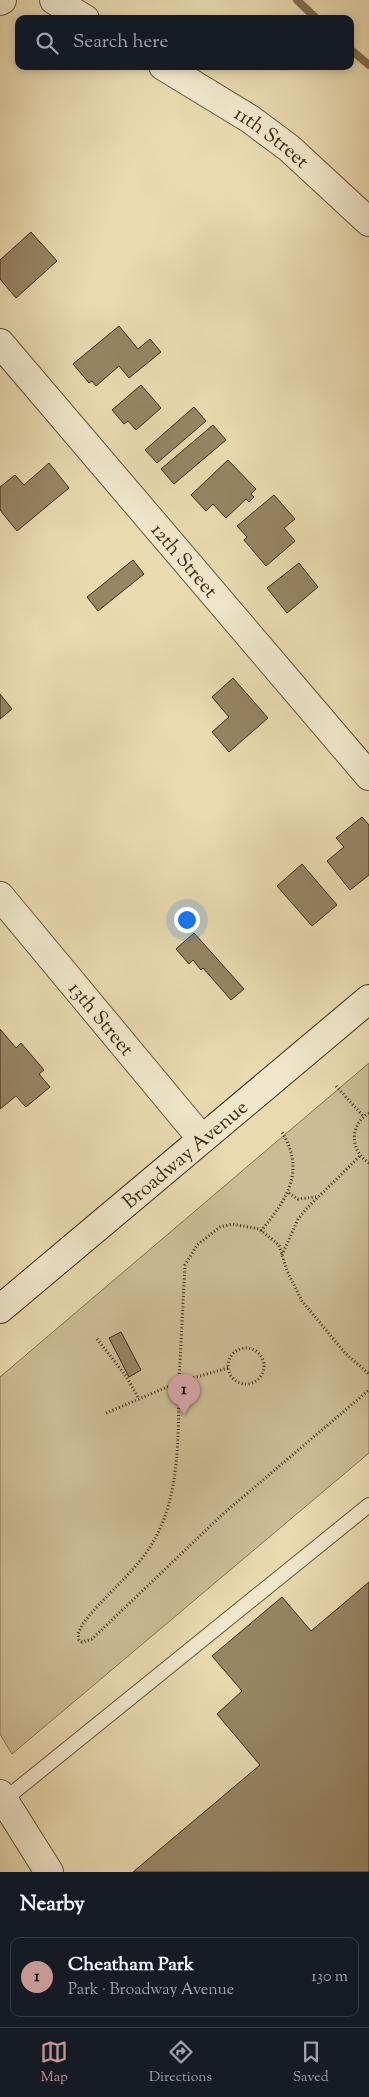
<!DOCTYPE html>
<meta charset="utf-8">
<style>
:root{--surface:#171b24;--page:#242831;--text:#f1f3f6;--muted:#9ea1a6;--line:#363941;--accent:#c59692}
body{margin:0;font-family:"Sorts Mill Goudy",serif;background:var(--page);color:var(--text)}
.you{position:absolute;left:186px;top:919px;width:18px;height:18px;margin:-12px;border:4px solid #fff;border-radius:50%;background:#1a73e8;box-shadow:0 0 0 8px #1a73e833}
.badge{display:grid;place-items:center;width:32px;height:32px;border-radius:50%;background:var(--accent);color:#111;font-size:16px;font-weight:700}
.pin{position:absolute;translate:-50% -41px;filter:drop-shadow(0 1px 2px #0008)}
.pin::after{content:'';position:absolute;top:26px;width:18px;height:15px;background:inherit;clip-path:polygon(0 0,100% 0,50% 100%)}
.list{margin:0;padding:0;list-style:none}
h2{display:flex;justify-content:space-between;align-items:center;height:65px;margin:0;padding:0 20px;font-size:21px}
h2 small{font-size:16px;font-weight:400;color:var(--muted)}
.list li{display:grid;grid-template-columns:32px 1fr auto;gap:15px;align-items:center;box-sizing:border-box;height:80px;margin:0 10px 10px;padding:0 10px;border:1px solid var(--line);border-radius:10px}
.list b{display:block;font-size:19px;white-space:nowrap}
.list p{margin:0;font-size:16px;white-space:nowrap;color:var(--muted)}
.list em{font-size:16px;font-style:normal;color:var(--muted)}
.icon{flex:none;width:28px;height:28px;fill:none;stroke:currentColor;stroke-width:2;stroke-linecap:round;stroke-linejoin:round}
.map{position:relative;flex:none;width:369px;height:1872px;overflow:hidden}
.search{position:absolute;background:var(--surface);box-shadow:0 2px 8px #0003;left:15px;right:15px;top:15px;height:55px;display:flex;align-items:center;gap:12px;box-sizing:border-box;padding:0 18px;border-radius:10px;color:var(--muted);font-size:19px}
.sheet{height:155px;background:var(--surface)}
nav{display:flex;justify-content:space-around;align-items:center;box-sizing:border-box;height:70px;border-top:1px solid var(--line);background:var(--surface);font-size:14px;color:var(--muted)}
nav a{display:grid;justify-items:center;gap:2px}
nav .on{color:var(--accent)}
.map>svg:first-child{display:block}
</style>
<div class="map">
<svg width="369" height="1872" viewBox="0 0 369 1872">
<rect width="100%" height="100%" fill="#e9dab0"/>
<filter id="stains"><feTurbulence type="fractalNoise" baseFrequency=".004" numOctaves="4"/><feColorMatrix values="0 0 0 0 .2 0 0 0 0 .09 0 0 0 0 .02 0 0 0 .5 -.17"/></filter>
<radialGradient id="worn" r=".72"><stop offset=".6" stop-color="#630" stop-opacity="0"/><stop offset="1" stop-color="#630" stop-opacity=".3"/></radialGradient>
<path fill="#ccbc95" stroke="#857254" d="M369 1063V1453L12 1754 0 1734V1377Z"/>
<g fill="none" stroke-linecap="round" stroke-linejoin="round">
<g stroke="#826f50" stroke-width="8">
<path d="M297 0 317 19"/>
<path d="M350 49 369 65"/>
</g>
</g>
<g fill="#978564" stroke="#3e2912">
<path d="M31 232 57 261 16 298 0 279V260Z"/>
<path d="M119 326 138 349 150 339 161 352 129 378 119 366 96 386 92 381 89 383 73 364Z"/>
<path d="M141 385 161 408 136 430 128 421 124 424 112 410Z"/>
<path d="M194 407 206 421 157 463 145 450Z"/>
<path d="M213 425 226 440 174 484 161 469Z"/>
<path d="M228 460 256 489 251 494 254 497 249 502 246 499 226 518 213 504 206 511 191 495Z"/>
<path d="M49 463 69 488 17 531 0 510V487L15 475 24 485Z"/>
<path d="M274 495 295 519 284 528 295 541 266 566 244 540 247 537 237 526Z"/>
<path d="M133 560 144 574 98 611 87 597Z"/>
<path d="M299 563 318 587 287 613 267 588Z"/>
<path d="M233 678 268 718 229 752 212 732 229 717 212 697Z"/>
<path d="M0 694 12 709 0 719Z"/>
<path d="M362 817 369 825V875L350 890 327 861 344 847 336 838Z"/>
<path d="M302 864 337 905 312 926 277 886Z"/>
<path d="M194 933 244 989 231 1000 203 968 201 970 193 960 189 964 176 949Z"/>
<path d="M0 1029 16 1048 21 1043 44 1070 39 1074 50 1087 26 1107 16 1096 0 1109Z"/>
<path d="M121 1332 141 1370 129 1377 109 1338Z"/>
<path d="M369 1582V1872H133L260 1765 217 1714 242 1691 212 1656 282 1597 311 1631Z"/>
</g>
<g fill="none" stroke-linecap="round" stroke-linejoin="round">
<defs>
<path id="service" d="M4 1800 369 1505"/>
<g id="minor">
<path d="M54 0 85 19"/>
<path d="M0 1 2 0"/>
<path id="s1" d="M163 66 250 119 289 148 369 222"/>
<path id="s2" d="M0 343 369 776"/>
<path id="s3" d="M0 896 202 1139"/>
</g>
<path id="tertiary" d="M0 1794 49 1872"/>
<g id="secondary">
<path id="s4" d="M0 1309 369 999"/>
</g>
</defs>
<use href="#service" stroke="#69553a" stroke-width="16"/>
<use href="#minor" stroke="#69553a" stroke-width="30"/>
<use href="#tertiary" stroke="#69553a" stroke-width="30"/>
<use href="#secondary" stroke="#3e2912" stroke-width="30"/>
<g stroke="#3e2912" stroke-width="3" stroke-dasharray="1 2.5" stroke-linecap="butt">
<path d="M336 1086 364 1117"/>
<path d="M369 1113C349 1125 350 1151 369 1163"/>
<path d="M289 1193 298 1199 316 1197"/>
<path d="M261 1231C287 1199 306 1172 282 1132"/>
<path d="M282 1255 298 1219 307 1208 360 1156"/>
<path d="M97 1339 126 1376 139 1399"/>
<circle cx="246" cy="1366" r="18"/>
<path d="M228 1368 179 1382C178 1440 181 1504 146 1553 127 1579 101 1599 82 1625L78 1634 79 1640 82 1642 92 1639 224 1513 369 1390"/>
<path d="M106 1413 179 1382 185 1265 197 1245 220 1227 232 1224 259 1229 279 1245 287 1271 302 1301 345 1353 369 1374"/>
</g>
<use href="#service" stroke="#f1e7cc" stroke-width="14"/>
<use href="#minor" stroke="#f1e7cc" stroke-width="28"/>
<use href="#tertiary" stroke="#f1e7cc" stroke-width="28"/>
<use href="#secondary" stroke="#f1e7cc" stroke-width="28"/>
</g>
<g text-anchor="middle" stroke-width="4" stroke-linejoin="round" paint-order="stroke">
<g font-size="20" fill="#3e2912" stroke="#f1e7cc">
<text dy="7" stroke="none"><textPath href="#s1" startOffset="130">11th Street</textPath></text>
<text dy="7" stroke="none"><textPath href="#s2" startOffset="285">12th Street</textPath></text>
<text dy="7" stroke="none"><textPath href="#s3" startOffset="159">13th Street</textPath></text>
<text dy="7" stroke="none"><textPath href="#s4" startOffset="241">Broadway Avenue</textPath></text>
</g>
</g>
<rect width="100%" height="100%" filter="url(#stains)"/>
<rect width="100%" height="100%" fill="url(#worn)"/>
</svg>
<div class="you"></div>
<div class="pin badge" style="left:184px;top:1415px">1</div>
<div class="search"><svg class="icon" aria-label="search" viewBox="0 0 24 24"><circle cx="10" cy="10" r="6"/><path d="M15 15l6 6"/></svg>Search here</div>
</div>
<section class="sheet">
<h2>Nearby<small></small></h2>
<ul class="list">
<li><span class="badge">1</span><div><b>Cheatham Park</b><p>Park · Broadway Avenue</p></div><em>130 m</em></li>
</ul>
</section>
<nav>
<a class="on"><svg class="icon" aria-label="map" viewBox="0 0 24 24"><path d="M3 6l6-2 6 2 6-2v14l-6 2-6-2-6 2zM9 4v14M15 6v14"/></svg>Map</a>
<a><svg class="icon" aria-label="directions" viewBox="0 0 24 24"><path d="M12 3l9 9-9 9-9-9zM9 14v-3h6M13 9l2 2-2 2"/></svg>Directions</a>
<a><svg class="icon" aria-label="saved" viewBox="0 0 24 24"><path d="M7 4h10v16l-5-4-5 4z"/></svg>Saved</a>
</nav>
